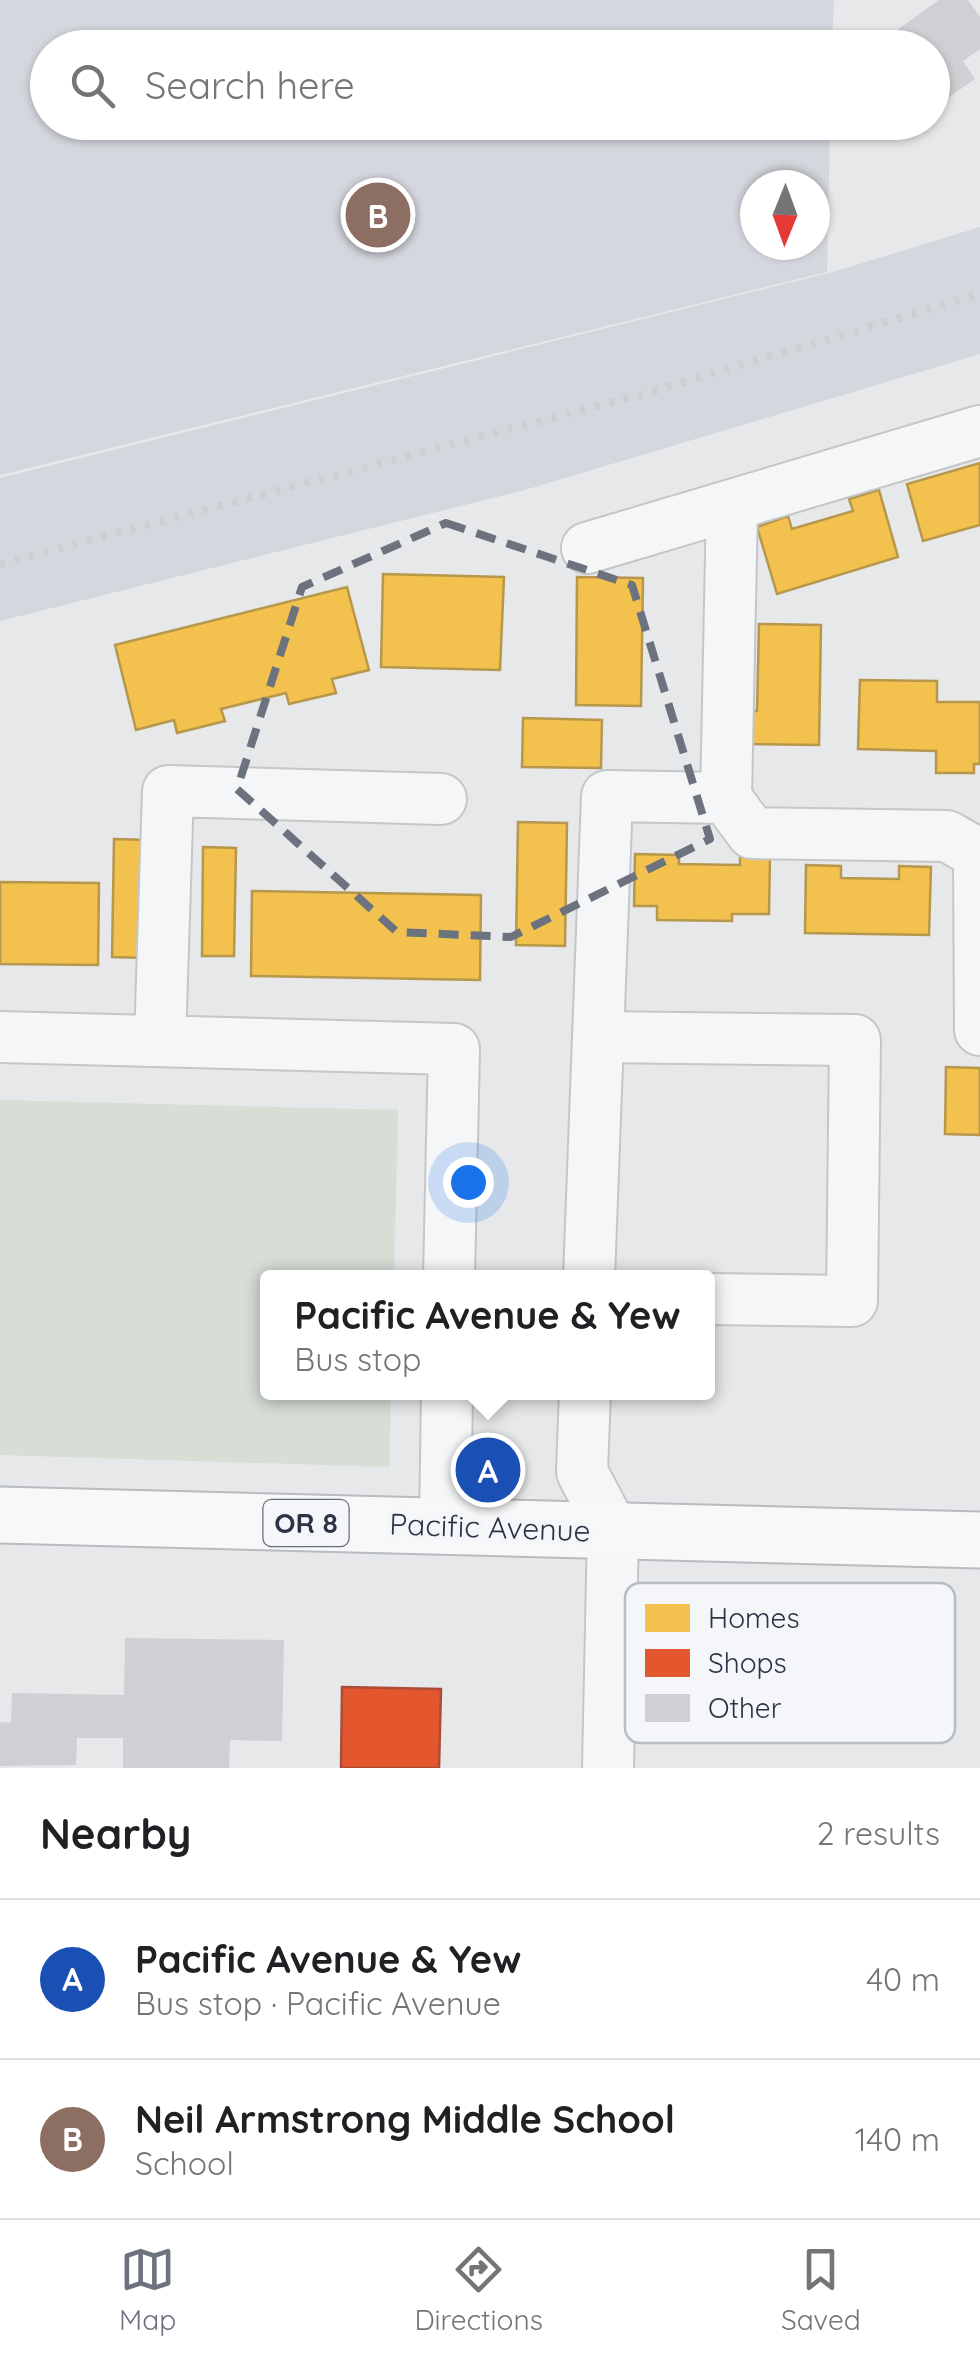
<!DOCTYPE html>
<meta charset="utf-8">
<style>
:root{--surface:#fff;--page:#f6f6f6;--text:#202124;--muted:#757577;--line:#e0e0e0;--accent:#6c737f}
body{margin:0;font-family:Quicksand,sans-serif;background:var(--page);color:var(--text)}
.compass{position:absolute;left:740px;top:170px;width:90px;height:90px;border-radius:50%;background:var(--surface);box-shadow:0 2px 8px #0004;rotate:181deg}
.you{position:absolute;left:468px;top:1182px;width:35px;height:35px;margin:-25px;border:8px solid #fff;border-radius:50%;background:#1a73e8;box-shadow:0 0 0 15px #1a73e833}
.badge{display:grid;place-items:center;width:65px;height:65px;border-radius:50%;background:var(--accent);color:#fff;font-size:32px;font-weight:700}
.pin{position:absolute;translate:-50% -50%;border:5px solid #fff;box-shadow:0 2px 10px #0006}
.popup{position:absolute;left:260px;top:1270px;width:455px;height:130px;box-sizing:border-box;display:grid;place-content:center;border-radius:10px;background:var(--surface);filter:drop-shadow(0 2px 8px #0005);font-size:32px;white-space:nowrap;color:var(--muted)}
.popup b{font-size:38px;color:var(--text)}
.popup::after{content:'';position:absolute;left:50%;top:100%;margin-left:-20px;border:20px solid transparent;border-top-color:var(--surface)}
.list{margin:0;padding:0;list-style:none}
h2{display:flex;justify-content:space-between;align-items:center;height:130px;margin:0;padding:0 40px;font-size:42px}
h2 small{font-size:32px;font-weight:400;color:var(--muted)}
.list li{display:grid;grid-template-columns:65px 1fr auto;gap:30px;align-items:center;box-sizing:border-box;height:160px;padding:0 40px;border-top:2px solid var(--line)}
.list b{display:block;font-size:38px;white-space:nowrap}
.list p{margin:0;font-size:32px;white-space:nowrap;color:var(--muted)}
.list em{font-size:32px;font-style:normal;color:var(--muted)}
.icon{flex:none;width:55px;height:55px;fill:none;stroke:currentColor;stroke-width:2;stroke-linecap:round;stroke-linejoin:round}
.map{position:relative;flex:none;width:980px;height:1768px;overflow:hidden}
.search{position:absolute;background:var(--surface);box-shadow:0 2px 8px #0004;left:30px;right:30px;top:30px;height:110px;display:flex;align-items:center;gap:25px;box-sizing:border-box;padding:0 35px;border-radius:55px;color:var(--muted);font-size:38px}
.sheet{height:450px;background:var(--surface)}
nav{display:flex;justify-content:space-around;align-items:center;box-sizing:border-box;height:140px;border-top:2px solid var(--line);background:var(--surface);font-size:28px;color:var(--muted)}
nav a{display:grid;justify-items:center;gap:5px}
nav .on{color:var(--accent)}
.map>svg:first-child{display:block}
</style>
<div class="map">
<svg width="980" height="1768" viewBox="0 0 980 1768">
<rect width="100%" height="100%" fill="#e6e8ea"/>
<g fill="#d4d7dd" fill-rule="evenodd">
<path d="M0 0H834L832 47 48 48V122L830 123 827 272 0 475ZM755 185H815V245H755Z"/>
<path d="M980 227V354L525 490 0 621V478L833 272Z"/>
</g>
<path fill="#d6ded6" d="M0 1100 398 1110 394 1277 268 1278V1392L391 1393 389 1467 0 1455Z"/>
<g fill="#f2c14e" stroke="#b6974b" stroke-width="2.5">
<path d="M980 463V525L923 541 907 484Z"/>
<path d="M879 490 898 557 777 594 757 527 788 516 792 529 853 511 849 499Z"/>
<path d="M383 574 504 577 500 670 381 667Z"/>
<path d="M577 577 643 578 641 706 576 705Z"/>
<path d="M347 587 369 670 332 679 336 693 289 704 286 693 221 709 225 721 177 733 174 720 136 730 115 645Z"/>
<path d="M759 624 821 625 819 745 748 744 749 711H757Z"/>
<path d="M860 680 937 681V702H980V764H974V773H936V751L858 749Z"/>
<path d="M523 718 602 720 601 768 522 767Z"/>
<path d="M518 822 567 823 565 946 516 945Z"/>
<path d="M114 839 149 840 147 958 112 957Z"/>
<path d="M203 847 236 848 234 956H202Z"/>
<path d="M635 854 679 855V864L740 865V855H770L769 914H732V921L657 920V906H634Z"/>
<path d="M806 865 841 866V878L899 879V866L931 867 929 935 805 933Z"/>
<path d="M0 882 99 883 98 965 0 964Z"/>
<path d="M252 891 481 895 480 980 251 976Z"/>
<path d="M946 1067 980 1068V1135L945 1134Z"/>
</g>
<path fill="#e4572e" stroke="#ac4c35" stroke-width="2.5" d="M342 1687 441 1689 439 1768H341Z"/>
<g fill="#ced0d3">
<path d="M939 0H968L980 17V49L963 61 975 79 932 109V48H872Z"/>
<path d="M125 1638 284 1640 282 1741 230 1740 229 1768H123V1738H77L76 1765 0 1766V1722L11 1723 12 1693 124 1695Z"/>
</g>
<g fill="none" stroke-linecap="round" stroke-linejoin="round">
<defs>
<g id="minor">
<path d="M587 548 980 431"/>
<path d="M726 798 732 506"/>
<path d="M0 1037 454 1049 449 1278"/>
<path d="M598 1037 855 1040 852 1301 708 1299"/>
<path d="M160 1041 168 791 441 799"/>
<path d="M589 1278 607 796 726 798 752 833 947 836 979 854 980 1030"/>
<path d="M585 1392 582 1472 613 1531 608 1768"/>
<path d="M445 1527 447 1392"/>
</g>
<path id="highway" d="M0 1515 980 1540"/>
</defs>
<use href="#minor" stroke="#c4c6c8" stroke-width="54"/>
<use href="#highway" stroke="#b8bbbf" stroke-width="59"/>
<use href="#minor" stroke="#f5f6f7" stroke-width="50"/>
<use href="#highway" stroke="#f8f8f8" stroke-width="55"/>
<path stroke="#cecfd2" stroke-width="8" stroke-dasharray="5 10" stroke-linecap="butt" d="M0 564 650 392 980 294"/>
</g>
<path fill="none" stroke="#6c737f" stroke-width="8" stroke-dasharray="20 12" stroke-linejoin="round" d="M446 523 632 585 710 839 511 937 397 932 237 789 302 587Z"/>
<g text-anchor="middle" stroke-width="10" stroke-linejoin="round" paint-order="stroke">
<rect fill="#f4f6f9" stroke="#676e7b" stroke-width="2.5" x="263.5" y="1500" width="85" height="46" rx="8"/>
<g font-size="28" font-weight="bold" fill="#2b3445">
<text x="306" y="1533">OR 8</text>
</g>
<g font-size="30" fill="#2b3445" stroke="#f4f6f9">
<text transform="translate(490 1528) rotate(2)" y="10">Pacific Avenue</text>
</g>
</g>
<rect x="625" y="1583" width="330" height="160" rx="15" fill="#f4f6f9" stroke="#b8bcc3" stroke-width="2.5"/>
<rect x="645" y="1604" width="45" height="28" fill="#f2c14e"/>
<rect x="645" y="1649" width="45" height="28" fill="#e4572e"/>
<rect x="645" y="1694" width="45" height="28" fill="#ced0d3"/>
<g font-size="28" fill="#2b3445">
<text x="708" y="1628">Homes</text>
<text x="708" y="1673">Shops</text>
<text x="708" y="1718">Other</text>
</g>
</svg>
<svg class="compass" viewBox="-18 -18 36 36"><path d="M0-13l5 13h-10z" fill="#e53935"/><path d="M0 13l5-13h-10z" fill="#757577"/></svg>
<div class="you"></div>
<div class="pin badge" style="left:488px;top:1470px;background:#1a4fb4">A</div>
<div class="popup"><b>Pacific Avenue &amp; Yew</b>Bus stop</div>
<div class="pin badge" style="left:378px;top:215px;background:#8d6e63">B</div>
<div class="search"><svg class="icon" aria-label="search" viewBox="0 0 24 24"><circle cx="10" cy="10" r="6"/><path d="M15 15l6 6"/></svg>Search here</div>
</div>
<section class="sheet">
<h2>Nearby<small>2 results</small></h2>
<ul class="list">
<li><span class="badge" style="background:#1a4fb4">A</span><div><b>Pacific Avenue &amp; Yew</b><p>Bus stop · Pacific Avenue</p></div><em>40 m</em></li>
<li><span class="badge" style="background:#8d6e63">B</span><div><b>Neil Armstrong Middle School</b><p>School</p></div><em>140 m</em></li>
</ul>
</section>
<nav>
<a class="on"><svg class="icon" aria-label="map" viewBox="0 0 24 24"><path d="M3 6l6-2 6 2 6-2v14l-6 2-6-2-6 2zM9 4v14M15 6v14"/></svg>Map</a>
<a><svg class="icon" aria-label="directions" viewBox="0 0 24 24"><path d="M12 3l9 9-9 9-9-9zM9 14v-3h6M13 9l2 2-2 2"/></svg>Directions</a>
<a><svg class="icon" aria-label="saved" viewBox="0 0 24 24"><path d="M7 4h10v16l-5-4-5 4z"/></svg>Saved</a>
</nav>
